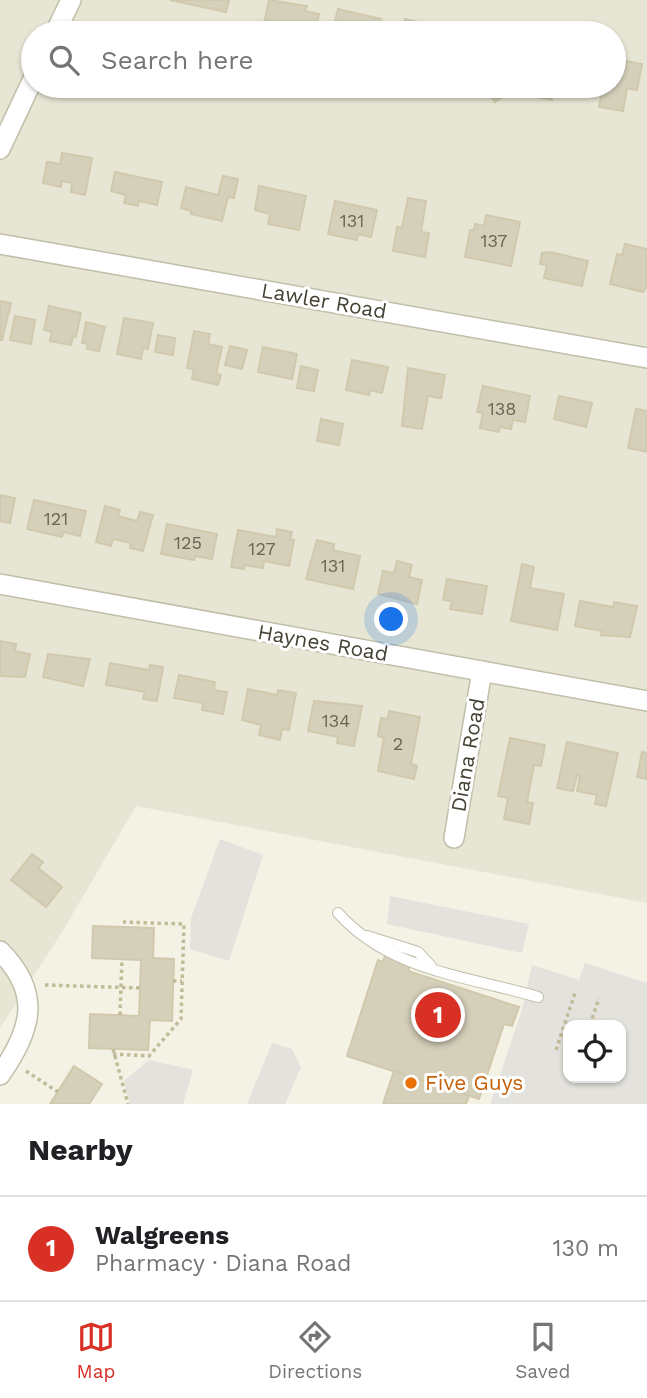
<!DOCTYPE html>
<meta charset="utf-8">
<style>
:root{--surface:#fff;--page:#f6f6f6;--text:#202124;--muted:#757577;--line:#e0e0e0;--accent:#d93025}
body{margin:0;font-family:"Work Sans",sans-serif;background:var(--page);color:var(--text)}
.controls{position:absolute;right:21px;bottom:21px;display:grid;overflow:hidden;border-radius:14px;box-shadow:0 2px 5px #0004}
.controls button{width:63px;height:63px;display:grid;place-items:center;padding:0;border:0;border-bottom:2px solid var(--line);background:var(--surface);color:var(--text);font:35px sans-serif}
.you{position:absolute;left:392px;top:620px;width:24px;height:24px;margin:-18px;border:5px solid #fff;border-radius:50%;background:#1a73e8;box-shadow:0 0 0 10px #1a73e833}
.badge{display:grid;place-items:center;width:46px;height:46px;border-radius:50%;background:var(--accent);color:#fff;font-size:23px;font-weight:700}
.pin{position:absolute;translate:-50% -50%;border:4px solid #fff;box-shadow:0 2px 7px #0006}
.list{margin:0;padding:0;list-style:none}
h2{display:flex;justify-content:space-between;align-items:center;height:91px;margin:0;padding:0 28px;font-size:30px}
h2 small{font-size:23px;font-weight:400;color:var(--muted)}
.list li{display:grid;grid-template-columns:46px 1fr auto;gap:21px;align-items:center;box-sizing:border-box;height:105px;padding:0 28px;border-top:2px solid var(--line)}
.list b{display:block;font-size:26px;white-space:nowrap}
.list p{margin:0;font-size:23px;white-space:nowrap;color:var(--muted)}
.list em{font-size:23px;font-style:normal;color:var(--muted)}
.icon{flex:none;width:38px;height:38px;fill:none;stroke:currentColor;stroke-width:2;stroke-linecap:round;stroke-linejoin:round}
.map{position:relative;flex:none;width:647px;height:1104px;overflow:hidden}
.search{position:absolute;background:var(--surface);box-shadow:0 2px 5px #0004;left:21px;right:21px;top:21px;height:77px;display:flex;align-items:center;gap:18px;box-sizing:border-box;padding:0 24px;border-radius:38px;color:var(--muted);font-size:26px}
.sheet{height:196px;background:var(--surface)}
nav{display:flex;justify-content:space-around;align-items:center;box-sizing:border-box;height:98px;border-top:2px solid var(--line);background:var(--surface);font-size:19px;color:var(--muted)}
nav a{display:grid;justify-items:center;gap:4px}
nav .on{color:var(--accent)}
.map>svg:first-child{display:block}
</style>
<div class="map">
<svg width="647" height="1104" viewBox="0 0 647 1104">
<rect width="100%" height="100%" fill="#f3f2e5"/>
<path fill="#e7e5d3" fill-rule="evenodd" d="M0 0H647V903L136 806 62 932 0 1028ZM33 33H614V86H33Z"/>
<g fill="#e4e2dd" fill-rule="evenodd">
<path d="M220 839 263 855 229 961 190 949 191 918Z"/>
<path d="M390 896 529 924 522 953 387 924Z"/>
<path d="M585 963 647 983V1104H490L522 1010 532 965 579 980ZM568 1025H621V1078H568Z"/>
<path d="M272 1043 292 1049 301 1067 285 1104H247Z"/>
<path d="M149 1060 193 1070 183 1104H130L124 1081Z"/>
</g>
<g fill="#d5d0ba" stroke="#d0c9ad" stroke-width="2">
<path d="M170 0H229L226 12Z"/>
<path d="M269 0 307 6 305 11 319 14 316 28 303 25 301 31 288 28 287 33H262Z"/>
<path d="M338 9 381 19 377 33H332Z"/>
<path d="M405 19 436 26 437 30 451 33H401Z"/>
<path d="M614 59 642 64 637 90 627 88 623 111 599 107 603 86H614Z"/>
<path d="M483 86H509L512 90 495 102Z"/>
<path d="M533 86H555L552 100 531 96Z"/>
<path d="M62 153 92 158 85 195 71 192 72 183 62 181 61 187 43 183 47 162 60 164Z"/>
<path d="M115 172 162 182 157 205 139 201 138 206 124 203 126 195 111 191Z"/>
<path d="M223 176 238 179 234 198 228 197 222 221 191 214V211L181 208 186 187 218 195Z"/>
<path d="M259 186 306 196 299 230 268 224 270 214 255 210Z"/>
<path d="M408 198 426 201 421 232 429 233 425 257 393 251 397 227 402 228Z"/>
<path d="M335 201 377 210 371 237 358 234 357 240 328 234Z"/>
<path d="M486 215 520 222 511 266 465 257 470 230H474L475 224 484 226Z"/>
<path d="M625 244 647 249V286L643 292 610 284 617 254 622 255Z"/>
<path d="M550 252 588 261 582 286 544 278 547 265 540 264 542 253Z"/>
<path d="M0 301 11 303 2 340H0Z"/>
<path d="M49 306 81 313 76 337 73 336 71 345 50 341 52 332 44 330Z"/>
<path d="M15 316 35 320 31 344 10 340Z"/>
<path d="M124 318 153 323 148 349 143 348 141 359 117 354Z"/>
<path d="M86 322 105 327 99 351 87 349 88 344 82 343Z"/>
<path d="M194 331 210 334 208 344 222 347 216 374 221 375 218 385 192 379 194 369 187 368Z"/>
<path d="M158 335 175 338 173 355 155 352Z"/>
<path d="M230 346 247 350 242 369 225 365Z"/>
<path d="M263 347 297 354 292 379 258 372Z"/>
<path d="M352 360 388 367 382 393 370 390 369 395 346 390Z"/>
<path d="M301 366 318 370 314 391 297 388Z"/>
<path d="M408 368 445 375 441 398 428 396 422 429 402 426Z"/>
<path d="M483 386 530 396 525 422 513 420 511 429 500 427 499 432 480 428 483 413 477 412Z"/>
<path d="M559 396 592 403 586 427 554 419Z"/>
<path d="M636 409 647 411V452L628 448Z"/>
<path d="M321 419 343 424 339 445 317 441Z"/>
<path d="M0 495 15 498 10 523 0 521Z"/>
<path d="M34 500 86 511 80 536 63 532 62 537 27 529Z"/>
<path d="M105 506 120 510 118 516 137 521 140 512 153 515 143 551 130 548 131 543 113 539 111 546 96 542Z"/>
<path d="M167 524 217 534 212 559 195 556 194 560 161 554Z"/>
<path d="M277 529 292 532 290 539 294 540 289 566 264 561 263 568 244 565V569L231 567 238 530 276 537Z"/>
<path d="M317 540 334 544 333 550 360 556 353 589 306 579Z"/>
<path d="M397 561 412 565 409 577 422 580 417 604 378 594 383 571 394 573Z"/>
<path d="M522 564 534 567 530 588 564 594 557 630 511 621Z"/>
<path d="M447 579 487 586 482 614 450 609 452 601 443 600Z"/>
<path d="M580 601 613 607 614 602 637 606 630 637 601 635 602 631 575 626Z"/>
<path d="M0 641 16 644 15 651 30 654 25 677 0 676Z"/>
<path d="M48 654 90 659 83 686 43 677Z"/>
<path d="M110 663 149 670 150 665 163 667 157 701 143 699 145 692 106 685Z"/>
<path d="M179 675 215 682 214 690 227 692 223 714 202 710 203 703 174 698Z"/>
<path d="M248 689 277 695 278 690 296 693 289 730 282 729 280 740 259 735 261 725 242 720Z"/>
<path d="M314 701 362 706 354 746 337 743 338 737 308 731Z"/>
<path d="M389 711 420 717 411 764 417 766 414 779 378 771 384 738 378 736 381 718 388 719Z"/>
<path d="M510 738 545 745 541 766 534 765 527 802 533 803 529 824 504 819 508 798 498 796Z"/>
<path d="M567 742 618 753 606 806 595 804 597 795 577 791 580 776 577 775 573 791 557 788Z"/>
<path d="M642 752 647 753V779L637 777Z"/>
<path d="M32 854 43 862 38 868 62 887 46 907 11 880Z"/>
<path d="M93 926 154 928 153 958 174 959 172 1021 150 1020 148 1050 89 1048 90 1014 139 1016 141 960 92 958Z"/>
<path d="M388 945 414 953 408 971 519 1007 512 1026 504 1024 479 1099 347 1056 378 960 383 962Z"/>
<path d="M74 1066 102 1084 89 1104H50Z"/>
<path d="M394 1071 469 1096 466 1104H383Z"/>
</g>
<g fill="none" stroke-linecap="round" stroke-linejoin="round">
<defs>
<g id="lane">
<path d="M338 913C390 971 467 976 538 997"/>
<path d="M367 936 418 952 431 966"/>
</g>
<g id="street">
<path d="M55 33 71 0"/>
<path d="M0 149 33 79"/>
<path d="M0 244 647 358"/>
<path d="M0 584 647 701"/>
<path d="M454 838 482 671"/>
<path d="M0 951C43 994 31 1031 0 1075"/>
</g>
</defs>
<use href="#lane" stroke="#c1beaa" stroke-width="12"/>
<use href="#street" stroke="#c1beaa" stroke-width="22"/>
<g stroke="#c1bb98" stroke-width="3.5" stroke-dasharray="3.5 3.5" stroke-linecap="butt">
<path d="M173 981H182"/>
<path d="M45 985 140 988"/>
<path d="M120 1015 122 959"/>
<path d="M590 1025 599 998"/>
<path d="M113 1049 128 1104"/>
<path d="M556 1050 576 990"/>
<path d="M113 1054 149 1056 181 1019 184 924 123 922"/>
<path d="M26 1071 58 1092"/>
</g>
<use href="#lane" stroke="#fff" stroke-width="10"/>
<use href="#street" stroke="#fff" stroke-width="19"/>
</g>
<circle fill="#e8710a" stroke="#fff" stroke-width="2.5" cx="411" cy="1083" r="7"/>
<g text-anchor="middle" stroke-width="6" stroke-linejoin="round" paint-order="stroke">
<g font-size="18" fill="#696656">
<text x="352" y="227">131</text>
<text x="494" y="247">137</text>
<text x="502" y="415">138</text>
<text x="56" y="525">121</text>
<text x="188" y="549">125</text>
<text x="262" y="555">127</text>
<text x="333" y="572">131</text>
<text x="336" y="727">134</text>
<text x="398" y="750">2</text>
</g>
<g font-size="21" fill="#454234" stroke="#fff">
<text transform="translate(324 301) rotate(10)" y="7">Lawler Road</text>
<text transform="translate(323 643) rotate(10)" y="7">Haynes Road</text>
<text transform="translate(468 755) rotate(-80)" y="7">Diana Road</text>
</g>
<g font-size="21" fill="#c56008" stroke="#fff" text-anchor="start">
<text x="425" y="1090">Five Guys</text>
</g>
</g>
</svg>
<div class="controls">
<button><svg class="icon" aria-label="locate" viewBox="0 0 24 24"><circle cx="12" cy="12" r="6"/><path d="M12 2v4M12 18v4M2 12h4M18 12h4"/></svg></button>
</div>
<div class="you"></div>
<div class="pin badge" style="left:438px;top:1015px">1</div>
<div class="search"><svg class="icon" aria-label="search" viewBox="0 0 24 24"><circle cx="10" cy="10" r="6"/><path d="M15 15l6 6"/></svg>Search here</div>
</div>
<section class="sheet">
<h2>Nearby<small></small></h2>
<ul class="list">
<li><span class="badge">1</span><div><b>Walgreens</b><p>Pharmacy · Diana Road</p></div><em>130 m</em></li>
</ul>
</section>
<nav>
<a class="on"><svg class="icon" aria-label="map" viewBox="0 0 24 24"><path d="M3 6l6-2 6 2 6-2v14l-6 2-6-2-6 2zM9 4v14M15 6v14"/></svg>Map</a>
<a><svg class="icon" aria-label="directions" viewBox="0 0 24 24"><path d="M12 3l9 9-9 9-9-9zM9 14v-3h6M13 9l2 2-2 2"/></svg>Directions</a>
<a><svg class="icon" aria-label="saved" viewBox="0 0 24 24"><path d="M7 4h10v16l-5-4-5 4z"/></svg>Saved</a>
</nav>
